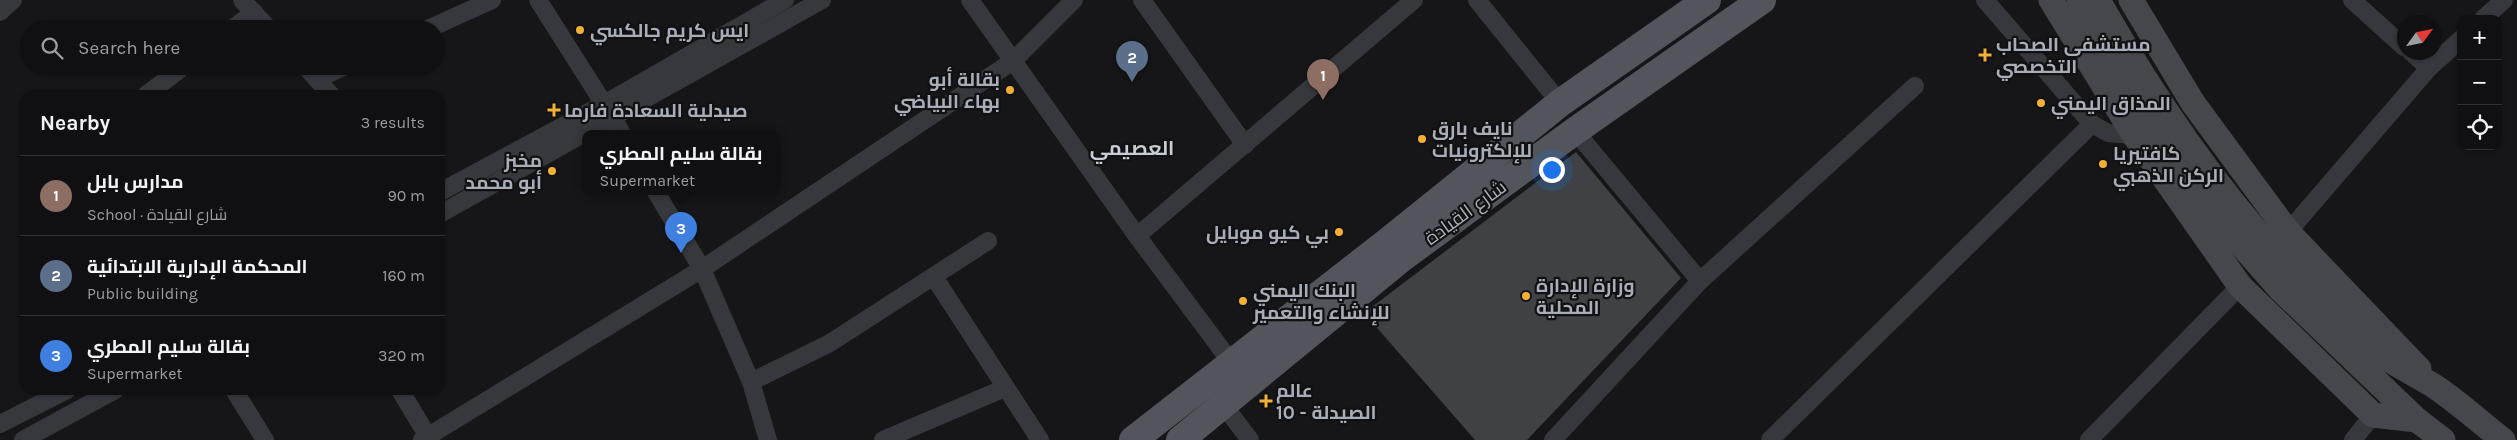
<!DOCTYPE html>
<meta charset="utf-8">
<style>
:root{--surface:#101012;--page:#1e1e20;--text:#f1f3f6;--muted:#9c9d9f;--line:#303032;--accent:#0f766e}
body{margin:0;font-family:Karla,Cairo,sans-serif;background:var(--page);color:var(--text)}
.controls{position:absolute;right:15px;top:15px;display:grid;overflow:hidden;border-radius:10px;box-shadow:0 1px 4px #0004}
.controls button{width:45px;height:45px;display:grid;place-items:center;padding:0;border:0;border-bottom:1px solid var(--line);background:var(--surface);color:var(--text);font:25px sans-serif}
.compass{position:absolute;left:2397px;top:15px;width:45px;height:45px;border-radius:50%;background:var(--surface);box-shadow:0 1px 4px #0004;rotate:57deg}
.you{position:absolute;left:1551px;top:169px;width:18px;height:18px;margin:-12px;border:4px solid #fff;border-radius:50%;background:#1a73e8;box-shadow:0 0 0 8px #1a73e833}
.badge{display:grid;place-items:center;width:32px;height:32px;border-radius:50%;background:var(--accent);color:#fff;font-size:16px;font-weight:700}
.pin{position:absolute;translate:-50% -41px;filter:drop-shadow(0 1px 2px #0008)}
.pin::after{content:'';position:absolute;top:26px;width:18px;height:15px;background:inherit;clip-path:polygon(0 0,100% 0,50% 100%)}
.popup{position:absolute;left:582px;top:130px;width:198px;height:65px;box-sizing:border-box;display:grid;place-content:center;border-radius:10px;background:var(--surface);filter:drop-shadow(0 1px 4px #0005);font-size:16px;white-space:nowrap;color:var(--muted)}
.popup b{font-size:19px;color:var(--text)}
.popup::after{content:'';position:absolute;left:50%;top:100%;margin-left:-10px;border:10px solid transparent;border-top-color:var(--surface)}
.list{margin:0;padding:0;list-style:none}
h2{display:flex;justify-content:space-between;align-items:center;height:65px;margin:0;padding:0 20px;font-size:21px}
h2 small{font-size:16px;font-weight:400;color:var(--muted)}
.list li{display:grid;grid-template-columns:32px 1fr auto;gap:15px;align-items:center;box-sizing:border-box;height:80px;padding:0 20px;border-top:1px solid var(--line)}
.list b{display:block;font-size:19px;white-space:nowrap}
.list p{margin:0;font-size:16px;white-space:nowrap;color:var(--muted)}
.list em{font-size:16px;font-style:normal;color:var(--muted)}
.icon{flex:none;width:28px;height:28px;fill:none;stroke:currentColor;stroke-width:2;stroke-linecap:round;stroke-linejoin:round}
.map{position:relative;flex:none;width:2517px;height:440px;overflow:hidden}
.search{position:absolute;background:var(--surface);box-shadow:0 1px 4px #0004;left:20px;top:20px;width:425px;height:55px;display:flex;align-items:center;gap:12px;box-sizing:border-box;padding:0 18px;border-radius:28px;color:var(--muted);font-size:19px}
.panel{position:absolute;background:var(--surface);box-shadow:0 1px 4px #0004;left:20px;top:90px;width:425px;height:305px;border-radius:15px}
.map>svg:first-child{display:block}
</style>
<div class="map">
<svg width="2517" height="440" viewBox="0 0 2517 440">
<rect width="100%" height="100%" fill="#161618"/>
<path fill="#404145" d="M1576 152 1681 278 1527 440H1475L1364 313Z"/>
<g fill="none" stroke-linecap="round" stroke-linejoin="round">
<g stroke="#37383d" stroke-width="18">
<path d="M242 0 269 29"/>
<path d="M538 0 604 104"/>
<path d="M970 0 1137 236 1231 362"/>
<path d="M1142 0 1245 145"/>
<path d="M1477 0 1560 103"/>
<path d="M1985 0 2092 124 2108 133 2134 135"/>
<path d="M2352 0 2404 47"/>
<path d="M0 12 13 0"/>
<path d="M2483 19 2504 0"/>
<path d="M232 29 254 12"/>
<path d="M428 29 492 0"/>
<path d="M2411 52 2429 68"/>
<path d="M305 66 331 95"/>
<path d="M317 79 345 66"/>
<path d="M146 95 184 66"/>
<path d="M613 118 622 134"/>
<path d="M1575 131 1700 281 1915 86"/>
<path d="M440 192 604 104 785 0"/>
<path d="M656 192 702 269 751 382 768 440"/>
<path d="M440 214 822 0"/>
<path d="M2288 232 2429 68 2461 39"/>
<path d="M1137 236 1414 0"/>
<path d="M934 277 1040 440"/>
<path d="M751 382 830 343 988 241"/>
<path d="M234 390 265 440"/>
<path d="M400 390 430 440"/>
<path d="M1222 403 1250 440"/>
<path d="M0 424 67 390"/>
<path d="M23 440 115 390"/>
<path d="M422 440 702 269 1013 61 1074 0"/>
<path d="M883 440 1005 388"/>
<path d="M1553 440 1700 281"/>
<path d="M1770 440 2092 124"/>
<path d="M2089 440 2240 286"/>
<path d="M2353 440 2373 415"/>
</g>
<g stroke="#45474d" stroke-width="25">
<path d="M2051 0 2134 135 2240 286 2373 415 2417 420"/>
<path d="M2079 0 2175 162 2230 232 2281 290 2417 420 2443 440"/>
<path d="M2098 0C2159 108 2232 213 2320 300 2334 313 2346 328 2361 340 2383 359 2410 371 2434 386 2458 402 2480 422 2503 440"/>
<path d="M2131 0 2193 103 2288 232 2419 369"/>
</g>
<g stroke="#53555c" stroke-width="28">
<path d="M1133 440 1387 242 1560 103 1707 0"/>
<path d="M1180 440 1402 258 1575 131 1762 0"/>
</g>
</g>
<g fill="#f2b134" stroke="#111113" stroke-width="2">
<circle cx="580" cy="30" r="5"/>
<path d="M1982.5 47.5h5v5h5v5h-5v5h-5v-5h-5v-5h5z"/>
<circle cx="1010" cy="90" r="5"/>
<circle cx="2041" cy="103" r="5"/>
<path d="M551.5 102.5h5v5h5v5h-5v5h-5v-5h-5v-5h5z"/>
<circle cx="1422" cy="139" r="5"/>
<circle cx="2103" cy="164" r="5"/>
<circle cx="552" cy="171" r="5"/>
<circle cx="1339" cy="232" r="5"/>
<circle cx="1526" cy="296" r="5"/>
<circle cx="1243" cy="301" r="5"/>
<path d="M1263.5 393.5h5v5h5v5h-5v5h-5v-5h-5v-5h5z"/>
</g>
<g text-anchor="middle" stroke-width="4.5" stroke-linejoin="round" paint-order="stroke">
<g font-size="19" font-weight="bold" fill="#a8adb8" stroke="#111113" text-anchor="start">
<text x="590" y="37">ايس كريم جالكسي</text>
<text x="1996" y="51">مستشفى الصحاب<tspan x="1996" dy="22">التخصصي</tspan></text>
<text x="1000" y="86" text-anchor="end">بقالة أبو<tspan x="1000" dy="22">بهاء البياضي</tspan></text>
<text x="2051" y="110">المذاق اليمني</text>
<text x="564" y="117">صيدلية السعادة فارما</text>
<text x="1432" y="135">نايف بارق<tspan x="1432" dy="22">للإلكترونيات</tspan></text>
<text x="2113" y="160">كافتيريا<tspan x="2113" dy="22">الركن الذهبي</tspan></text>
<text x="542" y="167" text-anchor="end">مخبز<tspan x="542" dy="22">أبو محمد</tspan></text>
<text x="1329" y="239" text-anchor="end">بي كيو موبايل</text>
<text x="1536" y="292">وزارة الإدارة<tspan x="1536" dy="22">المحلية</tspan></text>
<text x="1253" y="297">البنك اليمني<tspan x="1253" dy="22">للإنشاء والتعمير</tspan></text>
<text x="1276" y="397">عالم<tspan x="1276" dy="22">الصيدلة - 10</tspan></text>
</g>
<g font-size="19" fill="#a8adb8" stroke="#111113">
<text transform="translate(1465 212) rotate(-36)" y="7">شارع القيادة</text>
</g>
<g font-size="20" font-weight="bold" fill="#c9ccd4" stroke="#111113">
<text x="1132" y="155">العصيمي</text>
</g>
</g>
</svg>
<div class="controls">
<button>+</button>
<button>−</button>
<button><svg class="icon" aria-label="locate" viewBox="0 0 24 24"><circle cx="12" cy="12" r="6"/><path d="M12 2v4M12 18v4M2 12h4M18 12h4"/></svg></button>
</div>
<svg class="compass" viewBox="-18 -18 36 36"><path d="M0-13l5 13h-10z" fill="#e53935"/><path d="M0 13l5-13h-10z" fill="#9c9d9f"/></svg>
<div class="you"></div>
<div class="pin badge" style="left:1323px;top:100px;background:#8d6e63">1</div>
<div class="pin badge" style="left:1132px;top:82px;background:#5c6f8a">2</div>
<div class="pin badge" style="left:681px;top:253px;background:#3f7fe0">3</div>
<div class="popup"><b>بقالة سليم المطري</b>Supermarket</div>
<div class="search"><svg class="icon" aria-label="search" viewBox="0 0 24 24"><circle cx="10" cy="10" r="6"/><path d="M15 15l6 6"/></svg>Search here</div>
<section class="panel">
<h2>Nearby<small>3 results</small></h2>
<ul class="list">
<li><span class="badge" style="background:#8d6e63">1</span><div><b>مدارس بابل</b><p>School · شارع القيادة</p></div><em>90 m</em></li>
<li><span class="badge" style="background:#5c6f8a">2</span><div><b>المحكمة الإدارية الابتدائية</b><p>Public building</p></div><em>160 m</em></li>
<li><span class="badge" style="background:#3f7fe0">3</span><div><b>بقالة سليم المطري</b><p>Supermarket</p></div><em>320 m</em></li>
</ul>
</section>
</div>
